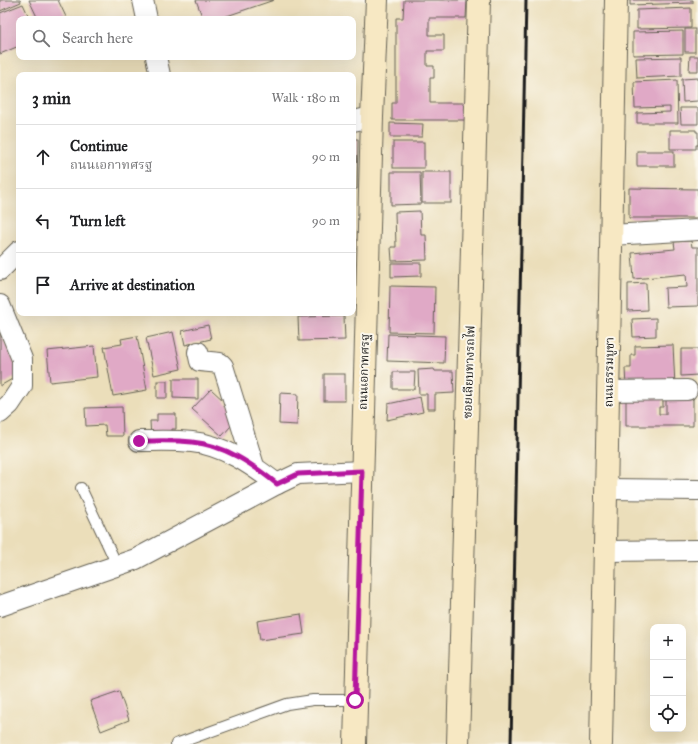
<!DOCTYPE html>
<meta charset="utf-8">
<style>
:root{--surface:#fff;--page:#f6f6f6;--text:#202124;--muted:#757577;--line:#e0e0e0}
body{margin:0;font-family:"IM FELL Great Primer","Noto Serif Thai",serif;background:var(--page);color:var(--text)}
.controls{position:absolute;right:12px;bottom:12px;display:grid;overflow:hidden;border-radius:8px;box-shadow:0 4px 16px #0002}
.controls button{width:36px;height:36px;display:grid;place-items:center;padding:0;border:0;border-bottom:1px solid var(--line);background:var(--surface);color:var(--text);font:20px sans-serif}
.stop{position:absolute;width:12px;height:12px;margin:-9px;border:3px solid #b5179e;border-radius:50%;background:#fff}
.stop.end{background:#b5179e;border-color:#fff;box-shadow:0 1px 4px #0008}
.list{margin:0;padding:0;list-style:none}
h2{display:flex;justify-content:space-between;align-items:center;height:52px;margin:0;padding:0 16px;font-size:17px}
h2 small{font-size:13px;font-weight:400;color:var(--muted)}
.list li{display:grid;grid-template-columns:26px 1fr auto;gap:12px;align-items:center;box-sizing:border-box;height:64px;padding:0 16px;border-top:1px solid var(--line)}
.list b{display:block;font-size:15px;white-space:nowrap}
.list p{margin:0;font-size:13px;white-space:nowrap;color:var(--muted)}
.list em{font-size:13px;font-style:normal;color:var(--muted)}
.icon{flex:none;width:22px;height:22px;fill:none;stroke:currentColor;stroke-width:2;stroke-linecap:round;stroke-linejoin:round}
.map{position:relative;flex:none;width:698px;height:744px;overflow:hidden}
.search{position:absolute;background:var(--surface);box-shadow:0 4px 16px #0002;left:16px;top:16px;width:340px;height:44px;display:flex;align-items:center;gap:10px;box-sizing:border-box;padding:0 14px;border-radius:8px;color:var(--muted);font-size:15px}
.panel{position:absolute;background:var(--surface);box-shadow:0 4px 16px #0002;left:16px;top:72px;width:340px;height:244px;border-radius:8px}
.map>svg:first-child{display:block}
</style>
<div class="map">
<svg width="698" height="744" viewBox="0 0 698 744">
<rect width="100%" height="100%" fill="#fbf7ec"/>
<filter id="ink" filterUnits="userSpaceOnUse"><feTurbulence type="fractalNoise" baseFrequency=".025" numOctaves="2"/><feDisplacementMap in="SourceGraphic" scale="8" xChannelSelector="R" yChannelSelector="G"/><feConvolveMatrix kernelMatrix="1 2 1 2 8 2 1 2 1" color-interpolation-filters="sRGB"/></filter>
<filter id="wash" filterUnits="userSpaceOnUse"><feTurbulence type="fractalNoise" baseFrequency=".012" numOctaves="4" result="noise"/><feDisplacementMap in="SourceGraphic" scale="16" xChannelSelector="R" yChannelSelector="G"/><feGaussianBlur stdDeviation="0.9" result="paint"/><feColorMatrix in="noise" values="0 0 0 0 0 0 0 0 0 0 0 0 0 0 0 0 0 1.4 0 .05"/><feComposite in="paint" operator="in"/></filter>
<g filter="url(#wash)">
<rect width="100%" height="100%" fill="#ebdeba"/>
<g id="blocks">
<g fill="#e0a9c6">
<path d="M0 0H20L21 2 0 11Z"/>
<path d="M29 0H58L67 19H38Z"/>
<path d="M196 0H274L218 19H203Z"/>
<path d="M404 0H467L466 18H429V35H444V51H427V66H434V78H430V103H465V120H392V103H396V18H403Z"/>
<path d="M630 0H693V3L630 5Z"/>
<path d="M23 4 30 19H19V46L0 54V13Z"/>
<path d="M691 8V28L637 29V10Z"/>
<rect x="685" y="29" width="10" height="23"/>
<path d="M683 31V54L633 55V32Z"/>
<path d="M690 56H698V71H689Z"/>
<path d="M681 57V76L637 78 636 58Z"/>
<path d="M698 78V101L683 102 682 79Z"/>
<path d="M677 80 678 123H637V113L670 112V107L635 108 634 82Z"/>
<path d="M680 108H698V124H681Z"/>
<path d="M390 123 423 124 422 137H390Z"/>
<path d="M670 130H696V132H698V145H696V149H670Z"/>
<path d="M353 139H358L357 189H353Z"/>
<rect x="393" y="142" width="31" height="26"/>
<rect x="637" y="151" width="37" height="15"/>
<path d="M391 172H420L421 204 391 205Z"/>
<rect x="422" y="172" width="29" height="31"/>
<path d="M629 188 698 189V218H629Z"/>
<path d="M420 211 421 235H426L427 260 392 261 391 247H396L395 212Z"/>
<path d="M691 241 692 247H698V306L666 307 665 288 687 287 686 274 634 279 632 253 675 249 674 242Z"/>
<path d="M391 263H421V276L391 277Z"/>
<path d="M646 283 647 310 628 311V284Z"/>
<path d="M390 286 435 287 434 333 389 332Z"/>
<path d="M344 316 345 340 299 341 298 317Z"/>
<path d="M656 318V336L633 337 632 319Z"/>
<path d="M208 325 211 339 185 345 182 331Z"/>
<path d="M173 332 181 369 154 375 146 338Z"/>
<path d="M0 333 21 374 0 386Z"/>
<path d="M388 334 445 336 444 363 387 361Z"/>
<path d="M137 336 147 390 113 396 104 347 122 344 121 339Z"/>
<path d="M673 345 675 386 626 388 625 368H631V355H635V346Z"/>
<path d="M94 346 97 377 50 382 47 351Z"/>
<path d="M681 349H698V375L681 376Z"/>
<path d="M434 369 435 371H453L454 393 435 394V409H427V394H419L418 370Z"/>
<path d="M393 372H415L414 389H393Z"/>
<rect x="324" y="374" width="21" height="27"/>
<path d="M173 379H198V399L173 398Z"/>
<rect x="157" y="381" width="10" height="17"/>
<path d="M211 389 240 416 222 436 192 409Z"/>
<path d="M280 393 298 394 297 425 279 424Z"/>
<path d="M626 395H663V407H659V414H666V395H693V426H626Z"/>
<path d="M420 397 423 412 387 420 388 404Z"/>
<path d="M122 407 123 436H106L105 425 86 426 85 408Z"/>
<path d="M157 414H176V429H172V439L151 440 150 421H157Z"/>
<path d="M301 614 304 634 260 640 257 621Z"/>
<path d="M119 691 129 720 101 731 90 701Z"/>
</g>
</g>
</g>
<g filter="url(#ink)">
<use href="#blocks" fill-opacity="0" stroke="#646053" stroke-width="1"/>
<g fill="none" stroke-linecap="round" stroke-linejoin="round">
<defs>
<g id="lane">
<path d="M81 488 117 565"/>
<path d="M176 744 287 704 313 700H355"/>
</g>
<g id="street">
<path d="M143 0 147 19"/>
<path d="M156 57 160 75"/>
<path d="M353 121 372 117"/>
<path d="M611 235 698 230"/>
<path d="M0 270 19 251"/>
<path d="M0 305 22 359V386L10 404 0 413"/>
<path d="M198 352 200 361 220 363 223 366 254 466"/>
<path d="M608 391 687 390"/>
<path d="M139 441C156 441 174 440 192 442 224 445 252 465 277 484"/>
<path d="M606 489 698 490"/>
<path d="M604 551 698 550"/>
<path d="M0 606 136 559 277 484 298 474 362 471"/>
</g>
<g id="secondary">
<path d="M355 744 372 117 377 0"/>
<path d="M458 744 479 0"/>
<path d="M601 744 616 0"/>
</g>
</defs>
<use href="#lane" stroke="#646053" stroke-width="12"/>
<use href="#street" stroke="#646053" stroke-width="22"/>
<use href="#secondary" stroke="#646053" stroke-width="24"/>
<use href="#lane" stroke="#fff" stroke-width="10"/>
<use href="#street" stroke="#fff" stroke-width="20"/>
<use href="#secondary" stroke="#f7e8c3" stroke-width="22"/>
<path stroke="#1c1c1c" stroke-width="3" d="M511 744 526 0"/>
</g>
</g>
<g fill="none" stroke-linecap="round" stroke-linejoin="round" filter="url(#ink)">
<path stroke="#b5179e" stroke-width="5" d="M139 441C156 441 174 440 192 442 225 445 252 464 277 484L298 474 362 471 355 700"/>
</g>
<g text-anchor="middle" stroke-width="4" stroke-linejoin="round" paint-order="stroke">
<g font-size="12" fill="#1c1c1c" stroke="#fbf7ec">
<text transform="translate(364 372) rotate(-88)" y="4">ถนนเอกาทศรฐ</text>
<text transform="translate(469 372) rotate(-88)" y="4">ซอยเลียบทางรถไฟ</text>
<text transform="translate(609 372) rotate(-89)" y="4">ถนนธรรมบูชา</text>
</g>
</g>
</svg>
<div class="controls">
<button>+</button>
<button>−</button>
<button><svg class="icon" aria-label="locate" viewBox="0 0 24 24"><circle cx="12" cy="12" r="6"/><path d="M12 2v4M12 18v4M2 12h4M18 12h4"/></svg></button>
</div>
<div class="stop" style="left:355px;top:700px"></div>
<div class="stop end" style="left:139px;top:441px"></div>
<div class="search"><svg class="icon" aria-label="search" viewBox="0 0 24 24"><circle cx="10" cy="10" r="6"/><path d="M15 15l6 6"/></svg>Search here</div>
<section class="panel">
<h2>3 min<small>Walk · 180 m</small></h2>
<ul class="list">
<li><svg class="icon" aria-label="ahead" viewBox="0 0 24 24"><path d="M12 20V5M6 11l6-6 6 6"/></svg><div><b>Continue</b><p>ถนนเอกาทศรฐ</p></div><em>90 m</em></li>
<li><svg class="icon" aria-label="left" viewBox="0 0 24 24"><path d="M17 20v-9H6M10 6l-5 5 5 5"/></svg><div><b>Turn left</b></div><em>90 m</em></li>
<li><svg class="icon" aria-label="arrive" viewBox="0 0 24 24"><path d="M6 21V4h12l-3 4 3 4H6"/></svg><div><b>Arrive at destination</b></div></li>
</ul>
</section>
</div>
